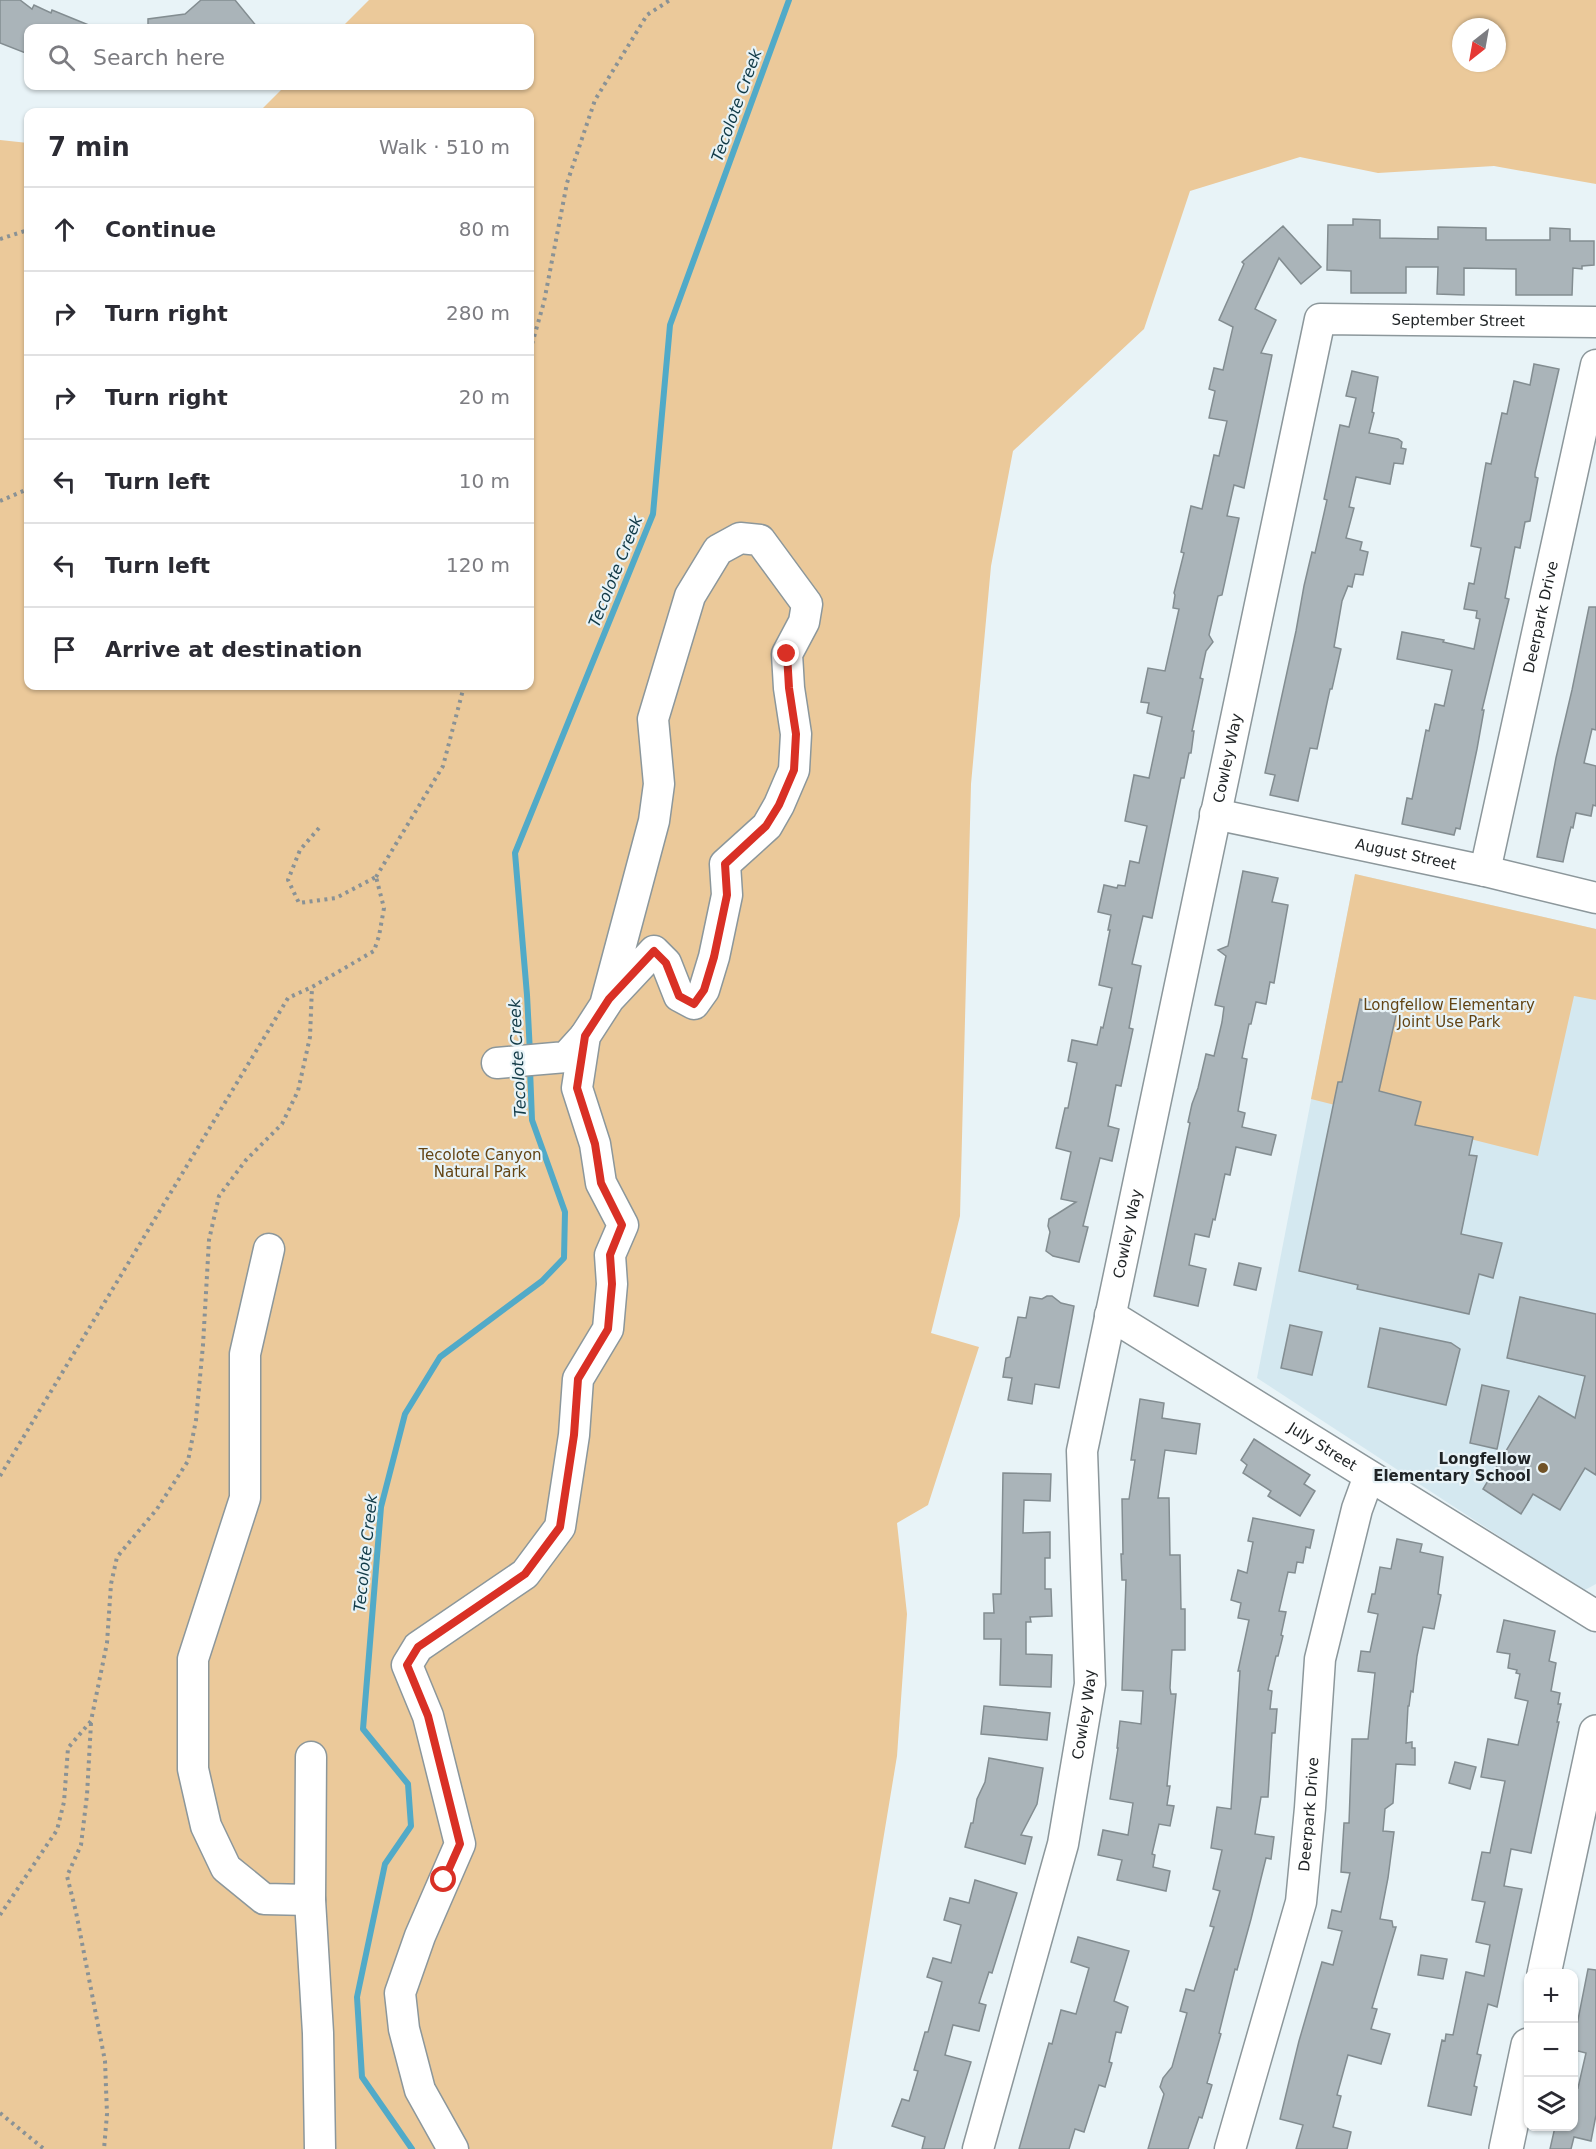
<!DOCTYPE html>
<meta charset="utf-8">
<style>
:root{--surface:#fff;--page:#f2f2f3;--text:#2b2b33;--muted:#7c7c81;--line:#e1e1e2}
body{margin:0;font-family:"DejaVu Sans",sans-serif;background:var(--page);color:var(--text)}
.controls{position:absolute;right:18px;bottom:18px;display:grid;overflow:hidden;border-radius:12px;box-shadow:0 2px 4px #0004}
.controls button{width:54px;height:54px;display:grid;place-items:center;padding:0;border:0;border-bottom:2px solid var(--line);background:var(--surface);color:var(--text);font:30px sans-serif}
.compass{position:absolute;left:1452px;top:18px;width:54px;height:54px;border-radius:50%;background:var(--surface);box-shadow:0 2px 4px #0004;rotate:211deg}
.stop{position:absolute;width:18px;height:18px;margin:-14px;border:4px solid #d93025;border-radius:50%;background:#fff}
.stop.end{background:#d93025;border-color:#fff;box-shadow:0 2px 6px #0008}
.list{margin:0;padding:0;list-style:none}
h2{display:flex;justify-content:space-between;align-items:center;height:78px;margin:0;padding:0 24px;font-size:26px}
h2 small{font-size:20px;font-weight:400;color:var(--muted)}
.list li{display:grid;grid-template-columns:39px 1fr auto;gap:18px;align-items:center;box-sizing:border-box;height:84px;padding:0 24px;border-top:2px solid var(--line)}
.list b{display:block;font-size:22px;white-space:nowrap}
.list em{font-size:20px;font-style:normal;color:var(--muted)}
.icon{flex:none;width:33px;height:33px;fill:none;stroke:currentColor;stroke-width:2;stroke-linecap:round;stroke-linejoin:round}
.map{position:relative;flex:none;width:1596px;height:2149px;overflow:hidden}
.search{position:absolute;background:var(--surface);box-shadow:0 2px 4px #0004;left:24px;top:24px;width:510px;height:66px;display:flex;align-items:center;gap:15px;box-sizing:border-box;padding:0 21px;border-radius:12px;color:var(--muted);font-size:22px}
.panel{position:absolute;background:var(--surface);box-shadow:0 2px 4px #0004;left:24px;top:108px;width:510px;height:582px;border-radius:12px}
.map>svg:first-child{display:block}
</style>
<div class="map">
<svg width="1596" height="2149" viewBox="0 0 1596 2149">
<rect width="100%" height="100%" fill="#e8f3f7"/>
<path fill="#d4e8f0" d="M1355 874 1596 929V1584L1583 1591 1257 1378Z"/>
<g fill="#ebc99a" fill-rule="evenodd">
<path d="M369 0H1596V184L1494 166 1378 173 1300 157 1190 191 1144 329 1013 451 991 566 971 784 960 1216 931 1333 979 1347 928 1505 897 1523 907 1614 897 1756 832 2149H0V140L28 143V686H530V112H259L285 86H530V28H341ZM1461 27H1497V63H1461Z"/>
<path d="M1355 874 1596 929V1000L1574 996 1538 1156 1311 1099Z"/>
</g>
<g fill="none" stroke-linecap="round" stroke-linejoin="round">
<g stroke="#51aac8" stroke-width="6">
<path d="M530 1053 527 995 515 853 653 514 670 325 789 0"/>
<path d="M412 2149 362 2077 357 1997 385 1864 411 1826 408 1784 363 1729 381 1507 405 1414 440 1357 542 1281 564 1258 565 1212 532 1120 530 1069"/>
</g>
</g>
<g fill="#aab4b9" stroke="#838d91" stroke-width="1.5">
<path d="M0 0H20L32 9 34 5 51 13 52 10 96 28H28V54L0 43Z"/>
<path d="M201 0H235L258 28H148V19L185 14Z"/>
<path d="M1353 219 1380 220V238L1438 239V227L1486 228V240H1550V228L1570 229V241H1594V265L1582 266V269L1573 268 1572 295H1516V269L1464 268V295L1437 294 1438 267H1406V293H1351V271L1327 270 1328 225H1353Z"/>
<path d="M1283 226 1321 267 1301 284 1279 258 1255 309 1276 320 1261 353 1272 355 1244 488 1234 485 1227 516 1239 518 1222 595 1218 596 1209 635 1213 642 1206 651 1200 678 1203 679 1192 731H1194L1191 753H1189L1184 778H1181L1152 918 1143 916 1132 964 1141 966 1129 1028 1133 1029 1121 1086 1116 1085 1108 1126 1119 1129 1112 1161 1100 1158 1083 1226 1088 1227 1079 1262 1053 1256 1046 1251 1050 1232 1048 1226 1049 1219 1076 1202 1061 1199 1071 1152 1056 1148 1065 1108H1068L1077 1063 1068 1061 1072 1040 1097 1045 1101 1027 1103 1028 1112 988 1099 985 1110 930H1108L1111 915 1098 912 1104 885 1117 888 1118 885 1125 886 1130 861 1139 863 1147 826 1125 821 1134 775 1149 778 1162 717 1147 713 1149 703 1141 702 1148 668 1165 671 1179 609 1173 608 1175 595 1174 593 1184 553 1181 552 1191 506 1202 509 1214 455 1219 456 1227 421 1209 418 1215 391 1209 389 1214 368 1223 370 1233 327 1219 320 1244 264 1242 262Z"/>
<path d="M1534 364 1559 369 1535 473V477L1538 478 1530 521 1525 522 1520 548 1515 547 1505 598 1509 599 1482 710H1484L1477 749 1460 829 1456 828 1454 835 1402 824 1407 798 1412 799 1426 730 1429 731 1435 704 1444 706 1452 670 1397 659 1402 632 1444 640 1443 642 1474 649 1480 619 1476 618 1477 611 1464 609 1469 583 1474 584 1481 548 1471 546 1486 463 1491 464 1502 413 1507 414 1514 381 1530 385Z"/>
<path d="M1352 371 1378 377 1372 412 1374 413 1369 433 1398 439 1402 442 1401 448 1406 449 1403 464 1394 463 1390 484 1356 477 1349 507 1354 508 1346 538 1362 542 1360 550 1368 552 1363 575 1355 574 1352 587 1348 586 1342 601 1334 647 1341 649 1332 689H1330L1317 749 1310 748 1298 801 1270 795 1275 775 1265 773 1296 631 1304 586 1312 552 1315 553 1327 500 1324 499 1340 425 1349 427 1356 398 1346 396Z"/>
<path d="M1589 607H1596V730L1592 729 1584 763 1596 766V806L1593 805 1591 816 1576 813 1573 828 1571 827 1568 839 1563 862 1537 857 1556 758 1572 690Z"/>
<path d="M1243 871 1278 878 1272 902 1288 905 1274 983 1270 982 1266 1004 1256 1002 1251 1024H1249L1242 1058 1247 1059 1238 1111 1245 1113 1242 1127 1276 1135 1271 1155 1236 1147 1230 1175 1225 1174 1215 1220 1213 1219 1209 1237 1195 1234 1189 1265 1206 1269 1198 1306 1154 1296 1190 1123 1188 1122 1192 1104 1198 1088 1206 1054 1214 1056 1222 1022 1224 1007 1215 1005 1226 956 1218 950 1228 946Z"/>
<path d="M1360 999 1397 1011 1379 1091 1421 1102 1415 1125 1473 1137 1469 1155 1477 1156 1461 1234 1502 1243 1493 1278 1479 1274 1469 1314 1357 1289 1358 1285 1299 1271 1338 1082H1342Z"/>
<path d="M1239 1263 1261 1268 1256 1290 1234 1285Z"/>
<path d="M1047 1296H1052L1061 1303 1074 1306 1059 1388 1035 1384 1032 1404 1008 1400 1012 1378 1003 1377 1006 1358 1010 1357 1018 1317 1026 1318 1030 1297 1042 1299Z"/>
<path d="M1520 1297 1596 1314V1475L1585 1468 1560 1510 1533 1494 1521 1514 1483 1489 1539 1396 1575 1418 1585 1376 1507 1358Z"/>
<path d="M1290 1325 1322 1332 1312 1375 1281 1368Z"/>
<path d="M1380 1328 1451 1343 1460 1349 1446 1405 1368 1387Z"/>
<path d="M1482 1385 1509 1391 1497 1449 1470 1443Z"/>
<path d="M1140 1399 1164 1403 1162 1418 1200 1424 1196 1454 1165 1450 1158 1498H1169L1170 1555H1180L1181 1609H1185V1650H1172L1170 1688 1171 1694H1176L1167 1786H1170L1167 1805 1174 1806 1170 1826 1159 1824 1152 1854 1155 1855 1153 1867 1170 1871 1166 1891 1117 1880 1122 1860 1098 1855 1103 1830 1128 1835 1133 1803 1110 1799 1118 1748H1117L1120 1721 1141 1724 1143 1691 1122 1690 1126 1580H1122L1121 1554H1123L1122 1499H1129L1135 1460H1131Z"/>
<path d="M1254 1439 1310 1475 1304 1484 1315 1491 1300 1516 1268 1496 1271 1491 1243 1473 1247 1465 1241 1460Z"/>
<path d="M1003 1473 1051 1474 1050 1501 1024 1500 1023 1533 1050 1532V1558H1045V1589H1051L1052 1616 1030 1617 1031 1622H1026V1654L1052 1655 1051 1687 1000 1685 1001 1639H984V1613H994L993 1594H1001Z"/>
<path d="M1253 1518 1314 1530 1310 1548 1306 1547 1303 1563 1297 1562 1295 1573 1288 1572 1279 1611 1286 1612 1281 1635 1283 1636 1278 1656H1276L1268 1690 1272 1691 1270 1709H1277L1275 1733H1272L1268 1797H1261L1255 1834 1274 1837 1271 1859 1266 1858 1251 1919 1237 1970 1235 1969 1219 2033 1221 2034 1207 2083 1212 2085 1202 2118 1199 2117 1188 2149H1148L1164 2094 1160 2087 1163 2078 1172 2067 1187 2013 1180 2011 1186 1989 1194 1991 1214 1927 1210 1926 1220 1891 1213 1889 1222 1850 1211 1848 1217 1807 1231 1809 1240 1671H1238L1249 1620 1238 1618 1241 1603 1231 1600 1238 1570 1247 1573 1253 1542 1248 1541Z"/>
<path d="M1397 1539 1422 1544 1420 1552 1443 1557 1438 1594 1441 1595 1434 1629 1423 1627 1417 1656 1413 1692 1411 1691 1409 1706H1408L1406 1743 1412 1742V1748H1415V1765L1396 1764 1393 1803 1385 1809 1383 1831 1394 1832 1388 1878 1380 1919 1392 1921 1393 1927H1396L1372 2008 1377 2009 1371 2029 1390 2034 1381 2064 1348 2055 1337 2095 1341 2096 1333 2127 1351 2132 1347 2149H1296L1303 2125 1280 2119 1299 2041 1322 1962 1333 1965 1342 1931 1328 1928 1332 1910 1341 1912 1350 1873 1341 1872 1344 1823H1349L1352 1739H1368L1375 1673 1358 1671 1361 1651 1370 1652 1378 1614 1368 1612 1372 1594H1375L1380 1567 1391 1569Z"/>
<path d="M1504 1620 1555 1631 1549 1661 1556 1663 1551 1691 1560 1693 1558 1704H1561L1557 1722H1559L1531 1853 1511 1849 1504 1886 1522 1889 1497 2007 1488 2004 1477 2054 1481 2055 1474 2086 1477 2087 1471 2115 1428 2106 1442 2040 1445 2041 1446 2034 1453 2035 1466 1972 1484 1976 1490 1945 1476 1942 1485 1902 1472 1900 1482 1852 1490 1853 1505 1781 1481 1777 1488 1739 1518 1745 1528 1701 1515 1698 1520 1674 1516 1673 1517 1670 1508 1668 1510 1654 1497 1652Z"/>
<path d="M984 1706 1050 1713 1047 1740 981 1734Z"/>
<path d="M989 1758 1043 1768 1037 1804 1021 1835 1032 1837 1025 1864 965 1847 971 1823H973L977 1799 985 1782Z"/>
<path d="M1455 1762 1476 1767 1470 1789 1449 1783Z"/>
<path d="M975 1880 1017 1893 992 1973 989 1972 979 2003 986 2005 979 2031 953 2025 945 2055 971 2062 944 2149H922L925 2137 892 2126 902 2099 909 2101 918 2071 914 2070 925 2032H928L942 1982 927 1977 933 1958 951 1963 961 1925 944 1920 950 1898 969 1903Z"/>
<path d="M1078 1937 1129 1951 1114 2001 1128 2007 1121 2033 1116 2032 1109 2062 1112 2063 1105 2087 1099 2085 1084 2132 1075 2129 1069 2149H1019L1049 2043 1052 2044 1061 2010 1076 2014 1089 1968 1071 1962Z"/>
<path d="M1421 1955 1447 1959 1443 1979 1418 1975Z"/>
<path d="M1588 1969 1596 1970V2115L1591 2141 1574 2137 1571 2149H1550L1555 2127H1574V2087L1578 2088 1586 2053 1574 2050V2040Z"/>
</g>
<g fill="none" stroke-linecap="round" stroke-linejoin="round">
<defs>
<g id="minor">
<path id="s1" d="M1215 814 1485 871 1596 898"/>
<path id="s2" d="M1485 871 1596 365"/>
<path d="M497 1063 566 1057 585 1036"/>
<path d="M269 1249 245 1354V1498L193 1659V1769L206 1826 226 1868 264 1899 310 1900 311 1757"/>
<path id="s3" d="M1110 1315 1596 1616"/>
<path d="M310 1900 318 2033 320 2149"/>
<path d="M453 2149 420 2090 404 2029 400 1993 420 1936 460 1844 428 1716 407 1665 418 1647 525 1574 560 1527 574 1435 578 1379 608 1329 612 1284 610 1255 623 1225 601 1183 595 1144 577 1088 585 1036 609 999 654 951 666 963 679 996 694 1004 704 990 714 957 727 895 725 864 767 826 779 805 794 770 796 734 789 688 787 654 804 622 807 604 760 540 740 538 718 550 690 596 653 719 659 784 654 821 605 1005"/>
<path id="s4" d="M978 2149 1063 1844 1090 1684 1082 1451 1320 319 1596 322"/>
<path id="s5" d="M1230 2149 1301 1902 1310 1808 1320 1659 1357 1509 1369 1476"/>
</g>
<g id="major">
<path d="M1544 1974 1596 1732"/>
<path d="M1506 2149 1528 2045"/>
</g>
</defs>
<use href="#minor" stroke="#8c979b" stroke-width="33"/>
<use href="#major" stroke="#8c979b" stroke-width="36"/>
<g stroke="#8a9295" stroke-width="4" stroke-dasharray="3 4.5" stroke-linecap="butt">
<path d="M0 239 28 230"/>
<path d="M530 351 544 302 567 183 595 100 647 15 670 0"/>
<path d="M0 501 28 489"/>
<path d="M319 828 300 850 288 880 299 903 336 898 376 877"/>
<path d="M376 877 443 766 464 686"/>
<path d="M0 1476 288 998 312 987 374 951 379 936 384 908 376 877"/>
<path d="M91 1723 87 1795 81 1845 67 1876 76 1912 105 2061 107 2114 104 2149"/>
<path d="M0 1915 57 1830 64 1802 68 1748 91 1721 107 1643 111 1584 117 1557 157 1509 188 1461 196 1420 203 1345 209 1240 219 1196 246 1160 282 1124 298 1091 310 1037 312 987"/>
<path d="M0 2113 44 2149"/>
</g>
<use href="#minor" stroke="#fff" stroke-width="30"/>
<use href="#major" stroke="#fff" stroke-width="33"/>
</g>
<g fill="none" stroke-linecap="round" stroke-linejoin="round">
<path stroke="#d93025" stroke-width="8" d="M444 1880 460 1844 428 1716 407 1665 418 1647 525 1574 560 1527 574 1435 578 1379 608 1329 612 1284 610 1255 622 1225 601 1183 595 1144 577 1088 585 1036 609 999 654 951 666 963 679 996 694 1004 704 990 714 957 727 895 725 864 766 826 779 805 794 770 796 734 789 688 787 654"/>
</g>
<circle fill="#715327" stroke="#e8f3f7" stroke-width="2" cx="1543" cy="1468" r="6"/>
<g text-anchor="middle" stroke-width="4.5" stroke-linejoin="round" paint-order="stroke">
<g font-size="15" fill="#202426" stroke="#e8f3f7">
<text dy="5" stroke="none"><textPath href="#s4" startOffset="2007">September Street</textPath></text>
<text dy="5" stroke="none"><textPath href="#s2" startOffset="260">Deerpark Drive</textPath></text>
<text dy="5" stroke="none"><textPath href="#s4" startOffset="1420">Cowley Way</textPath></text>
<text dy="5" stroke="none"><textPath href="#s1" startOffset="195">August Street</textPath></text>
<text dy="5" stroke="none"><textPath href="#s4" startOffset="934">Cowley Way</textPath></text>
<text dy="5" stroke="none"><textPath href="#s3" startOffset="250">July Street</textPath></text>
<text dy="5" stroke="none"><textPath href="#s4" startOffset="448">Cowley Way</textPath></text>
<text dy="5" stroke="none"><textPath href="#s5" startOffset="345">Deerpark Drive</textPath></text>
</g>
<g font-size="15" fill="#634414" stroke="#e8f3f7">
<text x="1449" y="1010">Longfellow Elementary<tspan x="1449" dy="17">Joint Use Park</tspan></text>
<text x="480" y="1160">Tecolote Canyon<tspan x="480" dy="17">Natural Park</tspan></text>
</g>
<g font-size="15" font-weight="bold" fill="#202426" stroke="#e8f3f7" text-anchor="end">
<text x="1531" y="1464">Longfellow<tspan x="1531" dy="17">Elementary School</tspan></text>
</g>
<g font-size="16" font-style="italic" fill="#113a47" stroke="#e8f3f7">
<text transform="translate(736 105) rotate(-70)" y="6">Tecolote Creek</text>
<text transform="translate(615 571) rotate(-68)" y="6">Tecolote Creek</text>
<text transform="translate(517 1058) rotate(-93)" y="6">Tecolote Creek</text>
<text transform="translate(365 1553) rotate(-84)" y="6">Tecolote Creek</text>
</g>
</g>
</svg>
<div class="controls">
<button>+</button>
<button>−</button>
<button><svg class="icon" aria-label="layers" viewBox="0 0 24 24"><path d="M12 4l9 5-9 5-9-5zM3 14l9 5 9-5"/></svg></button>
</div>
<svg class="compass" viewBox="-18 -18 36 36"><path d="M0-13l5 13h-10z" fill="#e53935"/><path d="M0 13l5-13h-10z" fill="#7c7c81"/></svg>
<div class="stop" style="left:444px;top:1880px"></div>
<div class="stop end" style="left:787px;top:654px"></div>
<div class="search"><svg class="icon" aria-label="search" viewBox="0 0 24 24"><circle cx="10" cy="10" r="6"/><path d="M15 15l6 6"/></svg>Search here</div>
<section class="panel">
<h2>7 min<small>Walk · 510 m</small></h2>
<ul class="list">
<li><svg class="icon" aria-label="ahead" viewBox="0 0 24 24"><path d="M12 20V5M6 11l6-6 6 6"/></svg><div><b>Continue</b></div><em>80 m</em></li>
<li><svg class="icon" aria-label="right" viewBox="0 0 24 24"><path d="M7 20v-9h11M14 6l5 5-5 5"/></svg><div><b>Turn right</b></div><em>280 m</em></li>
<li><svg class="icon" aria-label="right" viewBox="0 0 24 24"><path d="M7 20v-9h11M14 6l5 5-5 5"/></svg><div><b>Turn right</b></div><em>20 m</em></li>
<li><svg class="icon" aria-label="left" viewBox="0 0 24 24"><path d="M17 20v-9H6M10 6l-5 5 5 5"/></svg><div><b>Turn left</b></div><em>10 m</em></li>
<li><svg class="icon" aria-label="left" viewBox="0 0 24 24"><path d="M17 20v-9H6M10 6l-5 5 5 5"/></svg><div><b>Turn left</b></div><em>120 m</em></li>
<li><svg class="icon" aria-label="arrive" viewBox="0 0 24 24"><path d="M6 21V4h12l-3 4 3 4H6"/></svg><div><b>Arrive at destination</b></div></li>
</ul>
</section>
</div>
